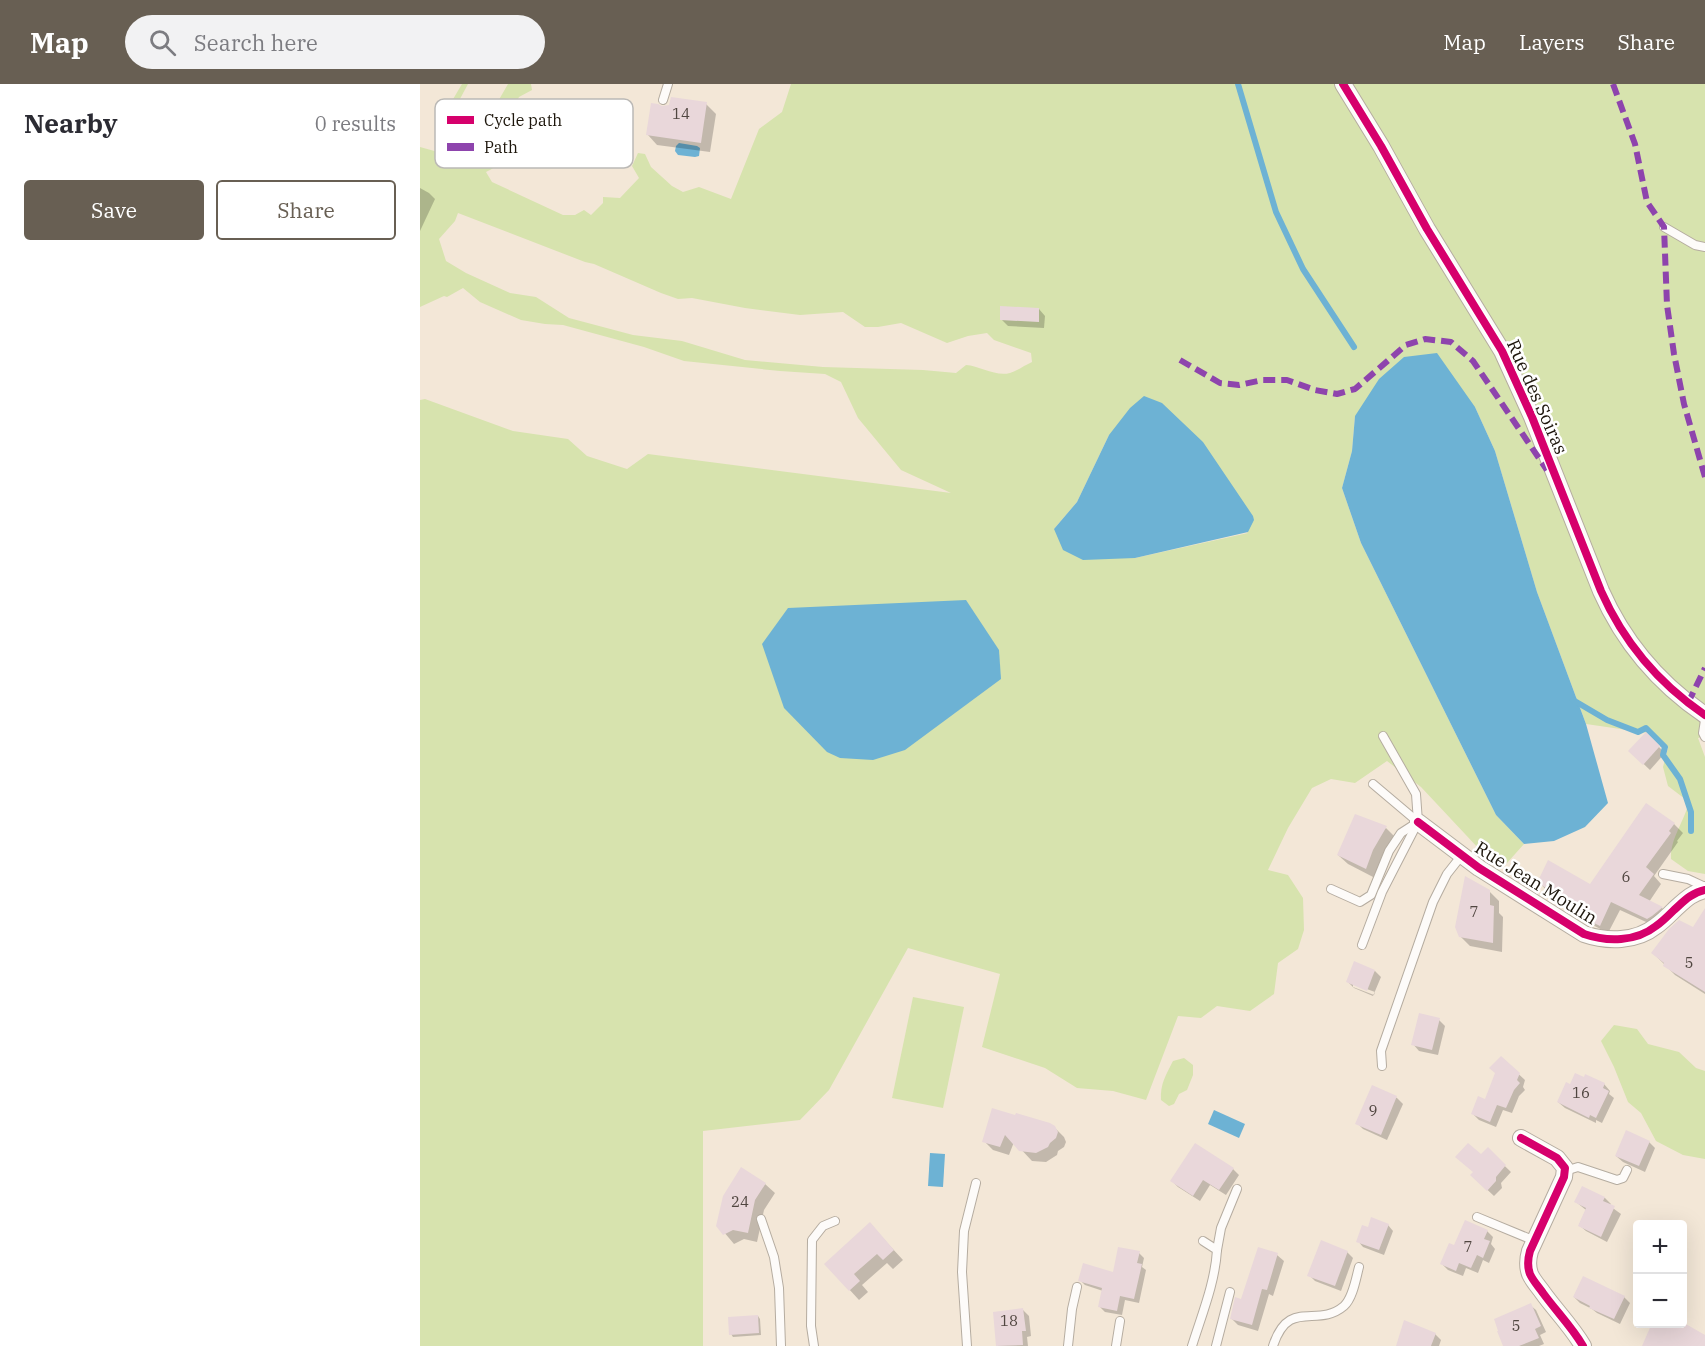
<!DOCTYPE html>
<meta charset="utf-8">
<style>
:root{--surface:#fff;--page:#f2f2f3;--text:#2b2b33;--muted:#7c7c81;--line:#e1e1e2;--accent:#685f53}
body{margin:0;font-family:"IBM Plex Serif",serif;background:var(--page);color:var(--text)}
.controls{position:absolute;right:18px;bottom:18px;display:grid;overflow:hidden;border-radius:6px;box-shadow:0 6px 24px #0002}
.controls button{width:54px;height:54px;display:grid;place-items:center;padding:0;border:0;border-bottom:2px solid var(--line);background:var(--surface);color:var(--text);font:30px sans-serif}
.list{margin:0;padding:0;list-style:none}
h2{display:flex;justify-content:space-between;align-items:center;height:78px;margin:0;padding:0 24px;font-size:26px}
h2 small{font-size:20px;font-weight:400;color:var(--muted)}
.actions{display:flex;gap:12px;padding:18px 24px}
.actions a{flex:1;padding:14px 0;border:2px solid var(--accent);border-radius:6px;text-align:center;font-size:21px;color:var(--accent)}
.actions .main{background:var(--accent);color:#fff}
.icon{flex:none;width:33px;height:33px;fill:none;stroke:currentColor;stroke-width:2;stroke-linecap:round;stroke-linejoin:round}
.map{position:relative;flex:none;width:1285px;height:1262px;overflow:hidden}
header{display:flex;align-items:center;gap:36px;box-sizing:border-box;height:84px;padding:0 30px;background:var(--accent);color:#fff}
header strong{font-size:28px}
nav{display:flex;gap:33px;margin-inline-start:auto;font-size:21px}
.search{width:420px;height:54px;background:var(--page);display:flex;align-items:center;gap:15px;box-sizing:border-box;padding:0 21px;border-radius:33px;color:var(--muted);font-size:22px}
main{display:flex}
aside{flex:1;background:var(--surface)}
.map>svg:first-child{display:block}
</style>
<header>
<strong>Map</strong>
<div class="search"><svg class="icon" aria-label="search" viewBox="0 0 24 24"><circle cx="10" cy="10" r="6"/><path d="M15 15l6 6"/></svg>Search here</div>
<nav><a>Map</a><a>Layers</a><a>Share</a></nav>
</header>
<main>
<aside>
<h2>Nearby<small>0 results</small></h2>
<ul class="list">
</ul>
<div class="actions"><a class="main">Save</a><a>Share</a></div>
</aside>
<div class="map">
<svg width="1285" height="1262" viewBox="0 0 1285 1262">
<rect width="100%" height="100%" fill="#f3e7d7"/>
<g fill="#d7e3ae" fill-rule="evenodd">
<path d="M42 0H48L27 39 21 38 29 22Z"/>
<path d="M88 0H111L112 6 99 13 88 34C90 46 83 73 75 82 73 85 69 86 66 88L72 98 143 131H155L164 126 171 131 183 119V113L200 114 219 94 212 82 218 69 225 70 231 83 252 102 263 108 279 103 311 115 339 45 362 28 371 0H1285V652L1278 654 1285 673V790L1268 787 1251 775C1250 755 1264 738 1269 718L1248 702 1243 683 1248 664 1235 650 1166 640 1117 508 1075 367 1055 323 935 332 932 367 922 404 941 459 1076 731 1104 760 1087 779 1060 766 1001 703 967 677 935 699 911 695 892 704 868 744 848 786 868 791 883 814 884 846 878 865 858 879 854 910 830 927 797 922 781 934 758 932 726 1016 693 1007 657 1004 625 984 562 963 580 890 488 864 409 1006 380 1036 283 1047V1262H0V316L5 315 93 347 148 355 167 372 207 385 228 370 531 409 481 386 438 334 421 298 405 290 360 287 264 277 224 263 143 241 125 240 101 236 60 218 43 204 27 213 24 212 0 223V63L18 68 38 53 68 46 73 26ZM38 129 165 178 174 180 241 209 258 215 272 214 325 224 380 231 423 228 445 243H458L481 239 527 259 548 252 567 249 574 256 611 269 612 278C605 281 597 287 590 289 576 293 560 282 546 281L536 289 503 286 403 283 325 276 262 257 213 251 149 234 116 213 90 209 46 189 26 177 19 155 35 137ZM689 351 828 449 715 474 634 445 657 418Z"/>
<path d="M493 913 544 923 523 1024 472 1014Z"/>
<path d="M1194 941 1217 945 1228 960 1259 968 1276 984 1285 987V1075L1263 1071 1236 1057 1221 1029 1208 1018 1194 983 1181 957Z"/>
<path d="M764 974 773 981V991L767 1006 759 1010 754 1020 749 1022 741 1016C740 1000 746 991 753 977Z"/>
</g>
<g fill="#6db2d4">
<path d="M259 59 277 62 280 64 279 72 275 73 258 71 255 67 256 62Z"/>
<path d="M1017 269 1055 323 1075 367 1117 508 1166 640 1188 719 1165 743 1134 757 1104 760 1076 731 941 459 922 404 932 367 935 332 959 295 984 273Z"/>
<path d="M724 312 742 319 783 358 833 432 834 436 828 448 715 474 663 476 643 466 634 445 657 418 689 351 710 324Z"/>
<path d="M546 516 579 566 581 595 485 666 453 676 420 674 407 668 364 624 342 560 368 524Z"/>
<path d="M794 1026 825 1040 819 1054 788 1040Z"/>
<path d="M510 1069 525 1070 523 1103 508 1102Z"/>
</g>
<g fill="#0003" fill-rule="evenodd">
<path d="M286 20 296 30 290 68 237 61 228 51 241 24Z"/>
<path d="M0 104 9 109 15 115 0 147Z"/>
<path d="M619 225 625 232 624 244 588 242 582 236Z"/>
<path d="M1226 650 1245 669 1230 686 1210 667Z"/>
<path d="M1226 721 1254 740 1263 749 1257 757 1258 758 1234 792 1241 800 1229 818 1242 824 1250 832 1237 843 1200 826 1188 849 1167 838 1158 830 1160 825 1127 807 1119 798 1171 802Z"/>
<path d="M966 744 975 753 955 794 928 780 918 771Z"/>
<path d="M1069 807 1079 817V829L1083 833 1082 868 1050 862 1040 852Z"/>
<path d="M1285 826V910L1255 891 1233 869 1273 845Z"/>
<path d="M955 887 961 893 953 912 934 904 928 898ZM933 900 955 908 954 911 933 903Z"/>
<path d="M1019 936 1025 942 1018 971 999 967 993 960Z"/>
<path d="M1081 974 1105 996 1103 1003 1105 1006 1099 1012 1092 1029 1083 1026 1076 1043 1059 1036 1053 1030 1066 1017Z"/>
<path d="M1184 1000 1190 1007 1189 1010 1194 1014 1182 1039 1176 1036V1039L1145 1024 1138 1018Z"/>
<path d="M953 1003 977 1014 983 1020 967 1056 943 1045 937 1039Z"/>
<path d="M573 1026 634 1043 644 1053 646 1058 644 1063 638 1067 637 1071 626 1078 612 1077 594 1058 589 1071 573 1066 564 1057Z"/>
<path d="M1229 1058 1235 1064 1225 1088 1203 1078 1196 1072Z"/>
<path d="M1068 1066 1091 1088 1081 1099 1082 1104 1074 1112 1058 1097 1061 1072Z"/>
<path d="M813 1085 819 1091 806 1111 790 1101 780 1117 758 1103 752 1097Z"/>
<path d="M345 1100 355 1109 344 1126 337 1158 324 1155 314 1160 298 1141Z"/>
<path d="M1163 1104 1185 1114 1191 1120 1190 1122 1201 1130 1187 1158 1166 1147 1159 1141 1166 1126 1156 1118Z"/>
<path d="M968 1141 973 1147 964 1171 943 1163 938 1157 949 1144Z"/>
<path d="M1067 1147 1073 1153 1071 1160 1075 1165 1069 1179 1063 1176 1058 1189 1046 1184 1043 1192 1028 1186 1022 1180 1035 1163Z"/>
<path d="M459 1150 483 1176 473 1185 467 1179 442 1201 448 1208 439 1216 406 1180Z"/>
<path d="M927 1168 933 1174 921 1207 895 1197 889 1191Z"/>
<path d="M719 1169 724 1174 722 1183 726 1186 719 1219 705 1216 702 1231 685 1228 680 1223 683 1207 665 1201 660 1196 694 1189Z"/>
<path d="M857 1171 864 1177 853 1212 849 1210 838 1247 818 1241 811 1234Z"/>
<path d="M1154 1213H1204L1210 1219 1200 1240 1177 1229 1172 1225 1160 1219Z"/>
<path d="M1110 1221 1116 1226 1126 1248 1120 1251 1124 1260 1119 1262H1085Z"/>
<path d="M603 1226 609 1232 611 1252 607 1253 608 1262H578L574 1229Z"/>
<path d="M338 1232 340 1235 341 1251 313 1253 311 1250Z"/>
<path d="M1015 1250 1021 1256 1019 1262H977Z"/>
</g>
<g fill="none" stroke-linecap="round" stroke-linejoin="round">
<g stroke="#6db2d4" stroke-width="6">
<path d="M818 0 856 128 883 185 934 263"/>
<path d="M1153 616 1187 636 1218 648 1226 644 1245 663 1243 671 1260 695 1271 728V747"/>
</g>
</g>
<g fill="#e9d7da">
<path d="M251 13 287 18 281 59 226 51 231 19 238 20 242 22 249 21Z"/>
<path d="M580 222 619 224V238L580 236Z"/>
<path d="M1226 648 1240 662 1223 681 1208 667Z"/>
<path d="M1226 719 1255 739 1249 747 1251 749 1226 783 1234 790 1219 811 1243 823 1232 832 1227 835 1191 818 1180 842 1156 830 1160 822 1117 799 1128 776 1170 800Z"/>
<path d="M935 730 967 742 953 766 946 785 917 771Z"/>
<path d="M1045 792 1070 806V821L1074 822 1073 859 1039 853 1035 843Z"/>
<path d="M1285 824V908L1243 882 1244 879 1231 869 1249 845 1259 836 1273 843Z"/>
<path d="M934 877 955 886 947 907 926 898Z"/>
<path d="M999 929 1020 934 1012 966 991 961Z"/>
<path d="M1081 972 1100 989 1097 996 1100 999 1094 1006 1086 1024 1077 1021 1070 1038 1051 1030 1058 1012 1065 1015 1075 989 1069 984Z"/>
<path d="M1155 989 1164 993 1165 990 1185 999 1183 1004 1189 1007 1176 1034 1170 1031 1169 1034 1137 1018 1146 998 1150 1000Z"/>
<path d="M952 1001 977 1012 961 1051 935 1040Z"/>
<path d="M572 1024 595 1031 596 1029 630 1039 635 1042 638 1048 636 1054 630 1059 628 1063 616 1069 599 1067 585 1051 580 1063 562 1058Z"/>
<path d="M1206 1046 1230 1057 1219 1082 1195 1072Z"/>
<path d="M775 1059 814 1084 799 1106 783 1096 773 1112 750 1097Z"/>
<path d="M1048 1059 1061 1070 1068 1063 1086 1081 1076 1093V1097L1067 1107 1050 1091 1053 1088 1035 1073Z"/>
<path d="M321 1083 346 1099 335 1116 328 1149 313 1146 303 1151 296 1142 303 1112Z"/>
<path d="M1162 1102 1185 1113 1183 1117 1195 1122 1181 1153 1158 1142 1166 1124 1154 1118Z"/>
<path d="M951 1133 969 1140 959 1166 936 1158 942 1141 948 1143Z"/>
<path d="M1045 1136 1068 1146 1064 1155 1070 1157 1063 1174 1057 1171 1051 1184 1039 1179 1036 1187 1020 1180 1029 1159 1034 1161Z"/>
<path d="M450 1138 474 1166 463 1176 457 1170 434 1190 440 1197 429 1207 404 1180Z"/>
<path d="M901 1156 928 1167 915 1202 887 1192Z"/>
<path d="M698 1163 720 1167 717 1179 722 1180 714 1215 700 1212 697 1227 678 1223 682 1204 658 1197 663 1179 693 1188Z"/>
<path d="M838 1163 858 1169 847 1206 842 1205 832 1241 810 1235 815 1213 821 1215Z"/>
<path d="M1163 1192 1205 1212 1194 1235 1169 1224 1170 1222 1153 1213Z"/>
<path d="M1111 1219 1121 1242 1115 1245 1119 1254 1099 1262H1083L1077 1247H1078L1074 1235Z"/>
<path d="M603 1224 606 1247H602L603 1261 576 1262 573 1228Z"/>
<path d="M338 1231 339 1249 309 1251 308 1233Z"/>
<path d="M984 1236 1016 1249 1011 1262H976Z"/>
<path d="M1232 1239H1264L1285 1251V1262H1222Z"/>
</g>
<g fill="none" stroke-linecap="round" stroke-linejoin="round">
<defs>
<g id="lane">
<path d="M243 16 248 0"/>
<path d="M1244 143 1275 161 1285 163"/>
<path d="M1285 636 1283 649 1285 653"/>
<path d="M953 700 998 738"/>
<path d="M1243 790 1268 795 1285 803"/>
<path d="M911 805 940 818 951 811 969 767 981 749 995 740"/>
<path d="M942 861 962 808 998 738 996 710 963 652"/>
<path d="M962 982 961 967 1013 818 1027 790 1042 771"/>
<path d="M1145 1087 1158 1083 1197 1096 1203 1094 1207 1086"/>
<path d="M1057 1133 1115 1157"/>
<path d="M341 1135 354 1173 359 1204 361 1262"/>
<path d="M797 1166 801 1144 817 1105"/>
<path d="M394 1262 391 1242 392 1156 403 1142 415 1137"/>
<path d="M547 1262 542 1188 544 1147 556 1099"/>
<path d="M648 1262 652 1225 657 1203"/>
<path d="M696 1262 700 1237"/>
<path d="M772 1262C782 1230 795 1199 797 1166L783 1157"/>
<path d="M796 1262 810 1208"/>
<path d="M853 1262C869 1213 897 1245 924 1222 933 1214 936 1194 939 1183"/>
</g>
<g id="street">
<path d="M923 0 961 62 1007 145 1082 267 1112 333 1181 507C1204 559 1238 599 1285 631"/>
<path d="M998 738 1059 784 1164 850C1187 858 1216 858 1236 842 1242 838 1248 832 1254 826 1264 817 1271 809 1285 806"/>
<path d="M1101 1054 1137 1074 1145 1084 1144 1093 1110 1167C1108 1174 1107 1182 1110 1190 1113 1197 1119 1203 1123 1209 1136 1227 1152 1243 1163 1262"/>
</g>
</defs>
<use href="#lane" stroke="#b5aca0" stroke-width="10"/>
<use href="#street" stroke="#b5aca0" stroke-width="18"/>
<use href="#lane" stroke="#fdfbf9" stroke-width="8"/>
<use href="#street" stroke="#fdfbf9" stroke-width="16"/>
<g stroke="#8e44ad" stroke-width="6" stroke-dasharray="12 6" stroke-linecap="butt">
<path d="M1193 0 1215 60 1227 118 1244 143 1247 221 1254 270 1264 320 1285 393"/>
<path d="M760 276 800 299 819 301 843 296H867L895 306 917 310 935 305 986 261 1005 255 1031 258 1053 277 1127 386"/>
<path d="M1268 619 1285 584"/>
</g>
<defs>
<g id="cycleway">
<path d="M923 0 961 62 1007 145 1082 267 1112 333 1181 507C1204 559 1238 599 1285 631"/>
<path d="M998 738 1059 784 1164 850C1187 858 1216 858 1236 842 1242 838 1248 832 1254 826 1264 817 1271 809 1285 806"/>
<path d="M1101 1054 1137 1074 1145 1084 1144 1093 1110 1167C1108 1174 1107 1182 1110 1190 1113 1197 1119 1203 1123 1209 1136 1227 1152 1243 1163 1262"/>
</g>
</defs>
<use href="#cycleway" stroke="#fff" stroke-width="11"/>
<use href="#cycleway" stroke="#d6006c" stroke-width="8"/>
</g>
<g text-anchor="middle" stroke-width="5" stroke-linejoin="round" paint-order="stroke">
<g font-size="15" fill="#504640">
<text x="261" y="35">14</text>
<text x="1206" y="798">6</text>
<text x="1054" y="833">7</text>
<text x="1269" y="884">5</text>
<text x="1161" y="1014">16</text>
<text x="953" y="1032">9</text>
<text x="320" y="1123">24</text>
<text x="1048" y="1168">7</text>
<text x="589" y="1242">18</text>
<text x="1096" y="1247">5</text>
</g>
<g font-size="18" fill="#1d160c" stroke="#fff">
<text transform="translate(1117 313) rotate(66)" y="6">Rue des Soiras</text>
<text transform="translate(1116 799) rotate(32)" y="6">Rue Jean Moulin</text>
</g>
</g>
<rect x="15" y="15" width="198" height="69" rx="9" fill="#fff" stroke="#bbb9b6" stroke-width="1.5"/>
<rect x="27" y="32" width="27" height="8" fill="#d6006c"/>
<rect x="27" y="59" width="27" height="8" fill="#8e44ad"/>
<g font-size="16" fill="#1d160c">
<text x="64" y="42">Cycle path</text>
<text x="64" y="69">Path</text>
</g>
</svg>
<div class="controls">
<button>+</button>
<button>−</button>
</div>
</div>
</main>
